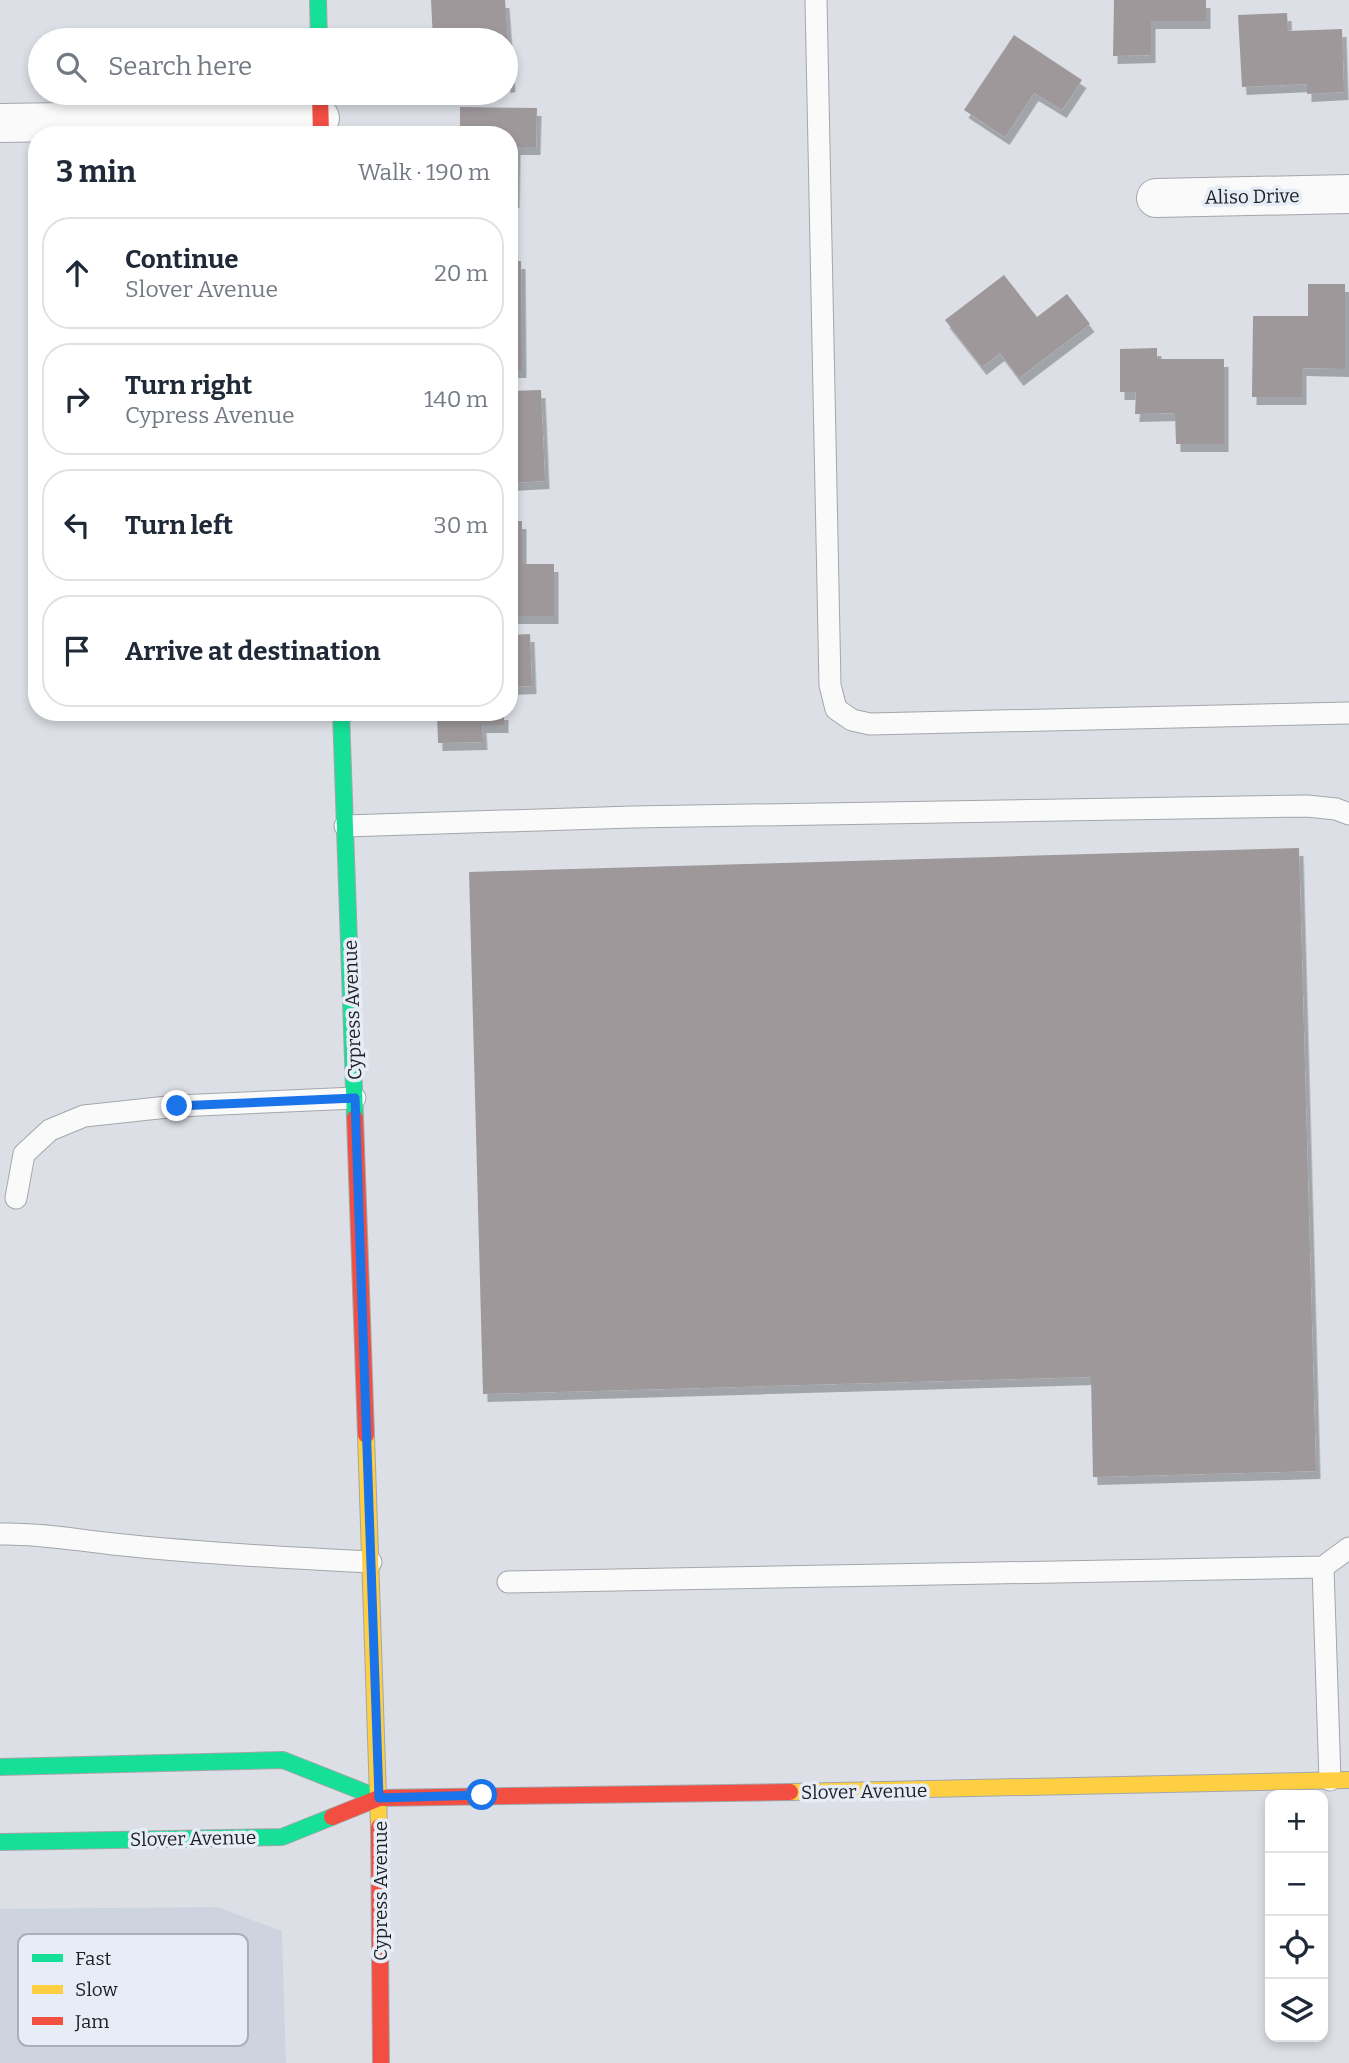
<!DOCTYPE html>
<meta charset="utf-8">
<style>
:root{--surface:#fff;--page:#f2f2f3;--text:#1f2937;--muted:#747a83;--line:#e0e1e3}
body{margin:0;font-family:Bitter,serif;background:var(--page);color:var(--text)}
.controls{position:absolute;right:21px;bottom:21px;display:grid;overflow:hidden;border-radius:14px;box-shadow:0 4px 10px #0003}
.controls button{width:63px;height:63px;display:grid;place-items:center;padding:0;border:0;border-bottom:2px solid var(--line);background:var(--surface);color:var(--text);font:35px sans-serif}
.stop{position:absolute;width:21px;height:21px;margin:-16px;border:5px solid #1a73e8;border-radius:50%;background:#fff}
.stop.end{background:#1a73e8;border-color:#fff;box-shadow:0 2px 7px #0008}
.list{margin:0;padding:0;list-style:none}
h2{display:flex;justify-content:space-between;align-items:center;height:91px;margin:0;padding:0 28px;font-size:30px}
h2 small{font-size:23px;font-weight:400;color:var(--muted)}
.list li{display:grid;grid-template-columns:46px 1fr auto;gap:21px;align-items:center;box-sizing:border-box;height:112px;margin:0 14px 14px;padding:0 14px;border:2px solid var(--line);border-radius:28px}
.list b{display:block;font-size:26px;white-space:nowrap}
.list p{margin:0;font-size:23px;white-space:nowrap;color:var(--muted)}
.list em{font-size:23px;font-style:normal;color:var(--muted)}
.icon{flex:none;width:38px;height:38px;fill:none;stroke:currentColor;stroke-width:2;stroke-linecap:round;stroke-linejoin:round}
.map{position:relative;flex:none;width:1349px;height:2063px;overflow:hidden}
.search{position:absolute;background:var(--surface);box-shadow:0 4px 10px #0003;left:28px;top:28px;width:490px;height:77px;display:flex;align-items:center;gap:18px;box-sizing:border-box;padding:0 24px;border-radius:38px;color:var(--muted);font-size:26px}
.panel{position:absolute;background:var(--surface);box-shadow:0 4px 10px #0003;left:28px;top:126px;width:490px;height:595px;border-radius:28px}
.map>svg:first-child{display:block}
</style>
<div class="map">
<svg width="1349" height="2063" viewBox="0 0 1349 2063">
<defs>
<filter id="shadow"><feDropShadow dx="4.5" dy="8" stdDeviation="0" flood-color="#0004"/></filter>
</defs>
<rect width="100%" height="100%" fill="#dce0e6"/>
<path fill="#cdd4df" d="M217 1907 282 1931 286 2063H0V1909Z"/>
<g fill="#9e989a" filter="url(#shadow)">
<path d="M431 0H505L511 84 506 85V40H433Z"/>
<path d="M1114 0H1206V21H1151V55L1113 56Z"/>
<path d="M1287 13 1288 31 1342 29 1344 92 1307 94V84L1242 87 1238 15Z"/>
<path d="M1014 35 1082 80 1062 110 1034 93 1005 137 964 110Z"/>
<path d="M460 107 537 108 536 147H516L515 200H509V135H460Z"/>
<path d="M509 261H521L522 370H509Z"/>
<path d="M1004 275 1037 317 1067 294 1090 324 1019 378 1000 353 982 367 945 320Z"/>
<path d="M1308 284H1345V369L1302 368V397H1252L1253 316H1308Z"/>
<path d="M1157 348V359H1224V444H1176L1175 413 1135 414 1136 392H1120V349Z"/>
<path d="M541 390 545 481 509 483V391Z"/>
<path d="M509 521H522V564H554V616H509Z"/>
<path d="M530 634 532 686 509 687V635Z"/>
<path d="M437 712H504V725H482L483 742 438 743Z"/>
<path d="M1299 848 1316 1471 1093 1477 1091 1377 483 1394 469 872Z"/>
</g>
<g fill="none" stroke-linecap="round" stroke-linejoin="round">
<defs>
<g id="lane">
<path d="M816 0 830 685 836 709 852 720 870 724 1349 713"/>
<path d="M345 826 632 817 1307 806 1336 809 1349 814"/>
<path d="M16 1198 24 1154 50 1130 84 1116 177 1106 355 1098"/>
<path d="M0 1534C38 1533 75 1540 113 1544 198 1553 285 1558 371 1562"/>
<path d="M1323 1567 1330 1780"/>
<path d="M508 1582 1323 1567 1349 1548"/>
</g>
<g id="street">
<path d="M0 123 320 118"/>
<path d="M1156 198 1349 194"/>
</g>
<g id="fast">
<path d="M318 0 319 40"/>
<path d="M341 712 355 1118"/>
<path d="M0 1767 283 1760 379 1798"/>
<path d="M0 1842 282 1837 332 1817"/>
</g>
<g id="slow">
<path d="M366 1435 379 1827"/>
<path d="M790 1792 1349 1780"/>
</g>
<g id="jam">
<path d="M320 93 321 135"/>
<path d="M355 1118 366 1435"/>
<path d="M332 1817 379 1798 790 1792"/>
<path d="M379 1827 381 2063"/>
</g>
</defs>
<use href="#lane" stroke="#a3a6aa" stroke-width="23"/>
<use href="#street" stroke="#a3a6aa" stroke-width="40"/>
<use href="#fast" stroke="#a3a6aa" stroke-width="18"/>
<use href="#slow" stroke="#a3a6aa" stroke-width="18"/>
<use href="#jam" stroke="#a3a6aa" stroke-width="18"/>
<use href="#lane" stroke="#fafafb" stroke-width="21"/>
<use href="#street" stroke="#fafafb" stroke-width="38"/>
<use href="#fast" stroke="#16e098" stroke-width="16"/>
<use href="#slow" stroke="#ffcf43" stroke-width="16"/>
<use href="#jam" stroke="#f24e42" stroke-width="16"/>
</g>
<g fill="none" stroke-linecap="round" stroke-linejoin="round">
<path stroke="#1a73e8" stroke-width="9" d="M177 1106 355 1098 379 1798 482 1795"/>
</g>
<g text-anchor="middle" stroke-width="7" stroke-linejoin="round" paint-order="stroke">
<g font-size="19" fill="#1d1f23" stroke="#e6edf6">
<text transform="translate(1252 196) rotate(-1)" y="7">Aliso Drive</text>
<text transform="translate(352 1010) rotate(-92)" y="7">Cypress Avenue</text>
<text transform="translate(864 1791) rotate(-1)" y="7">Slover Avenue</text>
<text transform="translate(193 1838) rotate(-1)" y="7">Slover Avenue</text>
<text transform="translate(380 1891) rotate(-90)" y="7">Cypress Avenue</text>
</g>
</g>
<rect x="18" y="1934" width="230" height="112" rx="10" fill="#e6edf6" stroke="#aaafb7" stroke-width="2"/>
<rect x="32" y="1954" width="31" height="8" fill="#16e098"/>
<rect x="32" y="1985" width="31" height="9" fill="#ffcf43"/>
<rect x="32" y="2017" width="31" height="8" fill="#f24e42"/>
<g font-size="19" fill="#1d1f23">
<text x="75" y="1965">Fast</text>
<text x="75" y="1996">Slow</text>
<text x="75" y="2028">Jam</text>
</g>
</svg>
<div class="controls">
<button>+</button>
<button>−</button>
<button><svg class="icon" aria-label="locate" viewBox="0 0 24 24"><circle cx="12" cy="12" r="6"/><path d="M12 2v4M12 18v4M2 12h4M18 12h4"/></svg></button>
<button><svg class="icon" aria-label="layers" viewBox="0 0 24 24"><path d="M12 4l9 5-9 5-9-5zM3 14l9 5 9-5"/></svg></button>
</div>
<div class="stop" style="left:482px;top:1795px"></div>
<div class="stop end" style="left:177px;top:1106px"></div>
<div class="search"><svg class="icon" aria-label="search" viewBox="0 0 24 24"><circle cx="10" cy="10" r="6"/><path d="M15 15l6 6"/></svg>Search here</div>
<section class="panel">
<h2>3 min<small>Walk · 190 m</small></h2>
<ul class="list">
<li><svg class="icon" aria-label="ahead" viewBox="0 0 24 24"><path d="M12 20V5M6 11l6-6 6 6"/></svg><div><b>Continue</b><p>Slover Avenue</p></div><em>20 m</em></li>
<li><svg class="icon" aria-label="right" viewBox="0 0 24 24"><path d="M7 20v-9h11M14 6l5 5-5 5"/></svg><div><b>Turn right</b><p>Cypress Avenue</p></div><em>140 m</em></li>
<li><svg class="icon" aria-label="left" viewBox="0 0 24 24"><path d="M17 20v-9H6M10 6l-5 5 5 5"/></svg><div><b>Turn left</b></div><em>30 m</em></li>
<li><svg class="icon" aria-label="arrive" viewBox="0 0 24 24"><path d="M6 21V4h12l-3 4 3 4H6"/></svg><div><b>Arrive at destination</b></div></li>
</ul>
</section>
</div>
